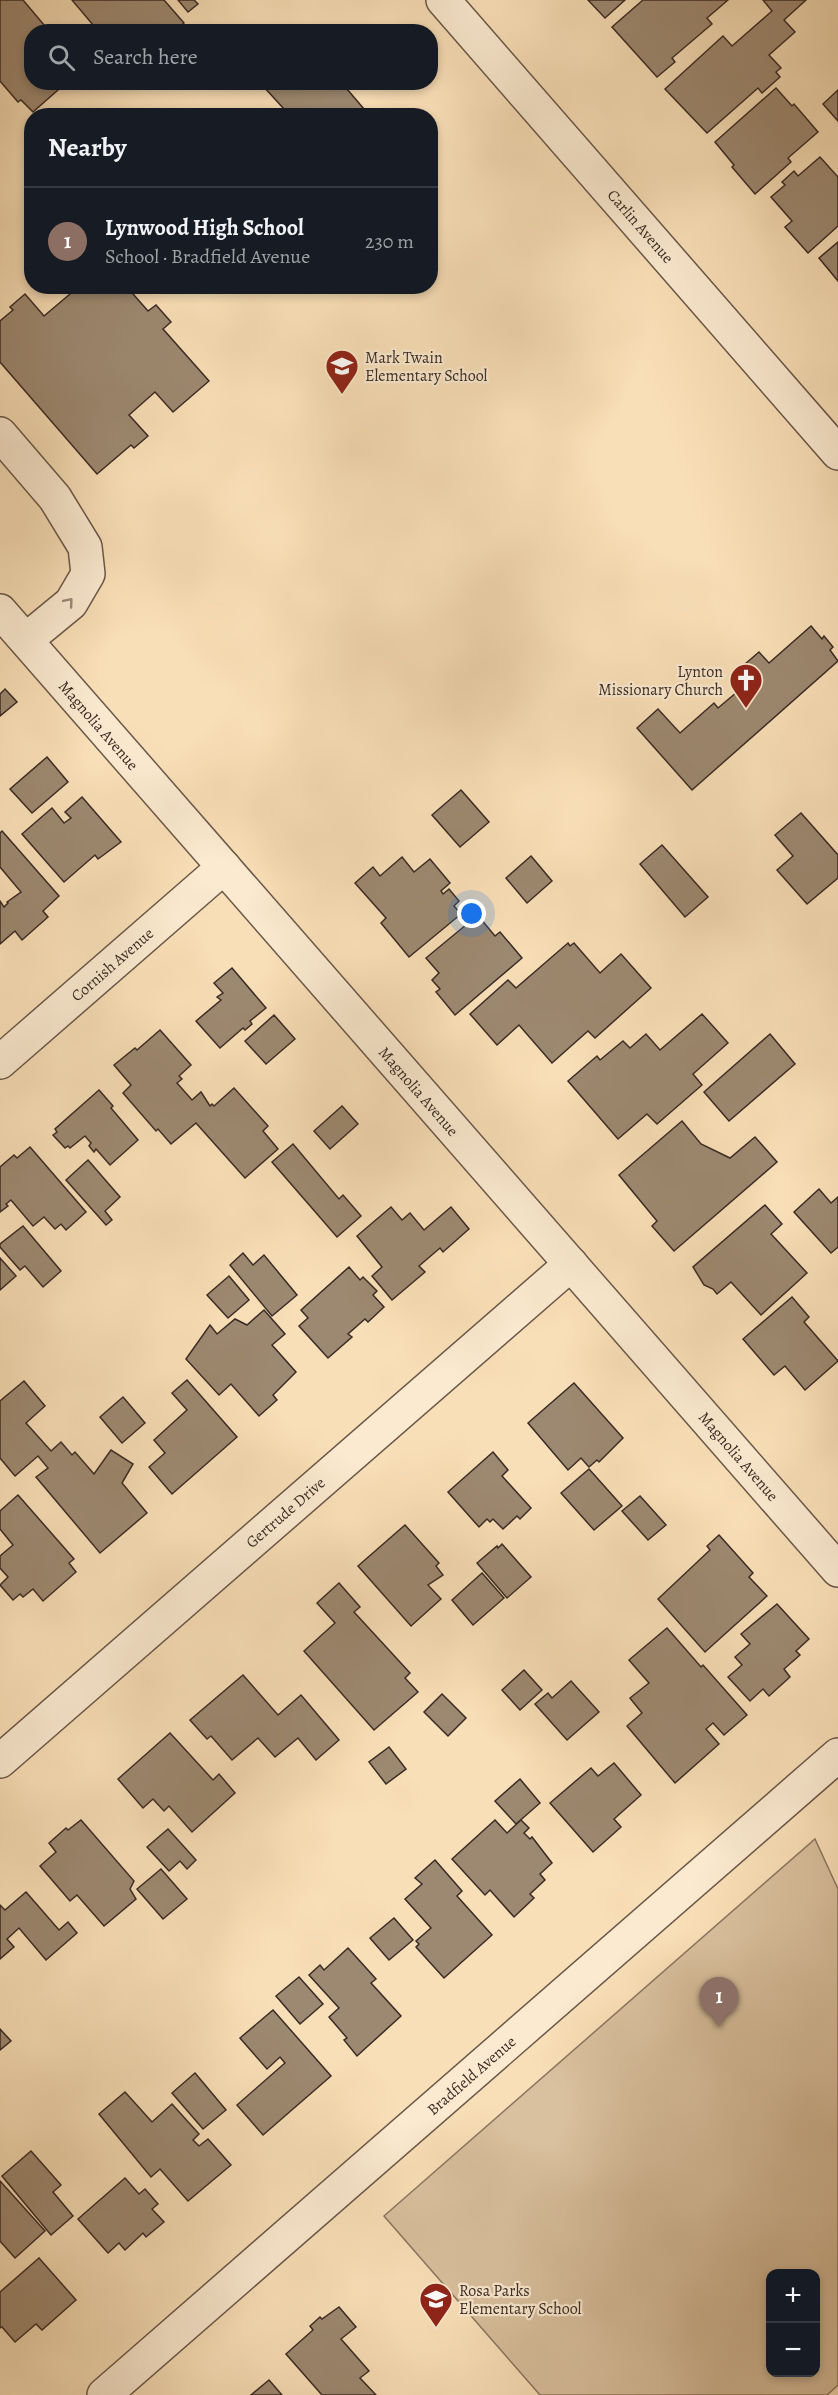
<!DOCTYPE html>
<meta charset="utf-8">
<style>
:root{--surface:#171b24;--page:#242831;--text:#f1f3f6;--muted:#9ea1a6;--line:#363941;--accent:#0b8043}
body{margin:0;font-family:Alegreya,serif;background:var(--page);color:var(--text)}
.controls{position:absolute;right:18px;bottom:18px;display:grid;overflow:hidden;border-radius:12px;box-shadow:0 3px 9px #0003}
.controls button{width:54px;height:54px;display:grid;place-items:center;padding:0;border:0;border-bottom:2px solid var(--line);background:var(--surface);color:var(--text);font:30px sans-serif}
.you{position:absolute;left:472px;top:914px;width:21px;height:21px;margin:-15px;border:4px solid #fff;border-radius:50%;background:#1a73e8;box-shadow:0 0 0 9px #1a73e833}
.badge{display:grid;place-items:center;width:39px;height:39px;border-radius:50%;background:var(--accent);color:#fff;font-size:20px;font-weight:700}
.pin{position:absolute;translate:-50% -50px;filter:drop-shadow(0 2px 3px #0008)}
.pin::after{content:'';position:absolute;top:32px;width:21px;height:18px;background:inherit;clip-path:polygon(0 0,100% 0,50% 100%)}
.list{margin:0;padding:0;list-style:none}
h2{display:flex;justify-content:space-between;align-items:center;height:78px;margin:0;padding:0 24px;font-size:26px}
h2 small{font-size:20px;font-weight:400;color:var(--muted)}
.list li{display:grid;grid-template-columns:39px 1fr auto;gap:18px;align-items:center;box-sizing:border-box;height:108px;padding:0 24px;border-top:2px solid var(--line)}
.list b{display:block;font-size:22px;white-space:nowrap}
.list p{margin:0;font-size:20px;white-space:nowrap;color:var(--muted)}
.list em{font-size:20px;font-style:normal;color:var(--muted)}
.icon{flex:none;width:33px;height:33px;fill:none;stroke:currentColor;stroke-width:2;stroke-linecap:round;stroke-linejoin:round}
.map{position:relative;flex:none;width:838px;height:2395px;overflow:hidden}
.search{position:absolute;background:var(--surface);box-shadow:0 3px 9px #0003;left:24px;top:24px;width:414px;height:66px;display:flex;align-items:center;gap:15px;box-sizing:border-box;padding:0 21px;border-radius:24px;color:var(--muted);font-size:22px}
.panel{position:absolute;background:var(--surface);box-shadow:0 3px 9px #0003;left:24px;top:108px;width:414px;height:186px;border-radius:24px}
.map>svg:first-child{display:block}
</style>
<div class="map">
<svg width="838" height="2395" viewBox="0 0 838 2395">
<rect width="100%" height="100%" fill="#f9dfb7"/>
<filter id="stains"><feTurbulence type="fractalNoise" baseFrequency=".00333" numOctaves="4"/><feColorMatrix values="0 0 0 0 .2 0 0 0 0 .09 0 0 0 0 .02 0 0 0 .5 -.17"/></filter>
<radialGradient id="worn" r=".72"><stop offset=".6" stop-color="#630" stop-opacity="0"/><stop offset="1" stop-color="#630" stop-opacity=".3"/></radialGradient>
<path fill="#d9c09e" stroke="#8a7662" stroke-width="1.5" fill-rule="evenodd" d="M815 1839 838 1889V2385L827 2395H540L384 2216ZM770 2274H816V2372H770Z"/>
<g fill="#9d8971" stroke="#3a2b26" stroke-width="1.5">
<path d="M0 0H23L50 32H32V82H67L33 112 21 100 18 102 0 81Z"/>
<path d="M72 0H164L184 23 174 32H99Z"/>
<path d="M178 0H194L198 4 188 12Z"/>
<path d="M588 0H625L605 18Z"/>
<path d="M643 0H728L707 18 712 24 672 58 675 62 657 77 612 27Z"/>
<path d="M763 0H806L784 20 795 32 769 55 781 68 776 72 780 77 762 93 758 88 707 133 665 89 723 36 732 46 772 11Z"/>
<path d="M267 82H341L370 116H277L284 109 263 86Z"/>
<path d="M776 88 792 106 794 104 818 132 788 158 791 162 755 194 732 167 734 165 715 142Z"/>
<path d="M838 90V121L823 104Z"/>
<path d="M820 157 838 177V226L808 253 785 227 792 221 771 197 785 185 782 182 794 171 798 176Z"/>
<path d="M838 242V281L819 258Z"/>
<path d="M64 286H126L148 311 156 305 171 322 163 329 209 381 173 412 155 392 129 415 148 436 134 448 131 445 97 474 0 362V321L13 310 10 307 25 294 44 316 70 294Z"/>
<path d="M811 626 822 639 824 636 833 647 830 650 838 661 692 790 637 728 658 709 680 733 714 703 718 708 756 676 745 664 759 652 769 663Z"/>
<path d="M5 689 17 702 0 716V694Z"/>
<path d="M47 757 68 782 32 813 10 789Z"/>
<path d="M461 790 489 822 460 847 432 815Z"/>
<path d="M82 797 121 842 98 859 95 855 64 882 22 834 52 808 64 823 71 818 65 812Z"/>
<path d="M801 813 838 855V878L807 904 777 870 793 856 775 835Z"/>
<path d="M2 831 59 896 43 911 48 917 22 940 15 931 0 944V901L4 907 8 903 7 902 21 892 0 867V833Z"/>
<path d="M662 845 708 897 685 917 640 864Z"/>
<path d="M531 856 552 881 527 903 506 878Z"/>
<path d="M402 857 414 872 430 859 450 883 441 891 443 894 449 889 459 901 454 906 461 914 409 957 381 923 386 918 355 883 373 867 380 876Z"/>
<path d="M480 918 495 936 500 932 522 958 455 1015 436 992 440 989 432 980 439 973 426 958 467 924 469 927Z"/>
<path d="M568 943 570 946 574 943 600 973 621 954 651 988 595 1038 588 1031 552 1063 519 1025 497 1045 470 1014 508 980 516 988Z"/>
<path d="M232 968 266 1008 250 1021 252 1024 245 1030 243 1028 220 1048 196 1021 221 1000 217 997 223 993 214 983Z"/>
<path d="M702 1014 728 1043 693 1074 702 1085 657 1124 647 1114 618 1139 568 1081 597 1056 600 1060 623 1041 630 1048 646 1034 660 1050Z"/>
<path d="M274 1015 295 1039 266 1064 245 1041Z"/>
<path d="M160 1030 191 1065 179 1076 182 1079 177 1083 192 1100 201 1092 210 1106 212 1104 214 1106 234 1088 268 1126 263 1131 278 1149 245 1178 196 1123 171 1144 158 1129 156 1131 123 1093 131 1085 114 1065 135 1048 137 1050Z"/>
<path d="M770 1034 795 1064 729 1121 704 1092Z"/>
<path d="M99 1090 113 1106 111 1108 138 1140 110 1165 96 1149 94 1152 89 1146 91 1143 85 1136 70 1148 68 1146 65 1148 53 1135 57 1132 55 1129Z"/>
<path d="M342 1106 358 1124 330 1149 314 1131Z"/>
<path d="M682 1121 701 1144 730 1158 755 1137 777 1162 674 1251 652 1226 657 1221 619 1175Z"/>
<path d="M293 1144 339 1199 343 1195 361 1216 337 1237 272 1162Z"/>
<path d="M30 1147 86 1212 66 1230 61 1224 55 1229 44 1217 33 1226 11 1200 6 1204 8 1206 0 1212V1167L14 1155 17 1158Z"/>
<path d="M88 1160 120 1197 105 1211 112 1220 106 1225 66 1180Z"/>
<path d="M819 1189 831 1203 838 1197V1247L831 1253 794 1212Z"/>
<path d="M765 1205 782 1224 771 1234 807 1273 761 1315 731 1282 717 1294 713 1289 704 1285 693 1267Z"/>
<path d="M391 1207 402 1220 410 1213 424 1230 451 1207 469 1229 443 1252 440 1248 419 1266 425 1272 392 1300 372 1276 382 1267 357 1236Z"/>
<path d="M23 1226 61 1271 43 1287 25 1266 20 1270 0 1247V1244Z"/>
<path d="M243 1253 253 1265 264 1255 297 1295 272 1316 230 1265Z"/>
<path d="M0 1258 16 1276 0 1290Z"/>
<path d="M349 1267 360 1280 363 1277 377 1291 373 1295 384 1307 368 1322 365 1319 348 1334 352 1337 328 1358 299 1326 308 1318 301 1310Z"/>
<path d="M229 1276 249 1300 228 1318 207 1295Z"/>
<path d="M792 1297 809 1317 804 1322 838 1361 805 1390 785 1366 774 1375 743 1339Z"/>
<path d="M264 1310 285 1334 272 1345 296 1372 273 1395 277 1400 259 1416 231 1384 219 1395 186 1359 210 1325 217 1334 235 1319 247 1325Z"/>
<path d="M187 1380 237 1437 172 1494 149 1467 165 1453 154 1440 187 1410 172 1393Z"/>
<path d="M24 1381 45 1406 26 1423 51 1451 61 1442 72 1455 75 1452 94 1474 111 1450 133 1464 122 1483 147 1513 100 1553 36 1477 48 1468 38 1456 15 1476 0 1458V1401Z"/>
<path d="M574 1383 623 1438 599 1462 597 1460 589 1467 581 1458 568 1470 528 1423Z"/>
<path d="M123 1397 145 1423 122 1443 100 1417Z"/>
<path d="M493 1452 508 1470 502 1476 531 1508 520 1519 517 1516 503 1529 493 1519 490 1522 487 1519 479 1527 448 1492Z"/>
<path d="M589 1469 622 1506 594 1530 561 1493Z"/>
<path d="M18 1495 74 1559 69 1563 76 1572 43 1601 33 1589 23 1597 20 1594 13 1600 0 1585 8 1577 0 1568V1556L13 1545 0 1529V1511Z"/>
<path d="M640 1496 666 1525 648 1540 622 1511Z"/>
<path d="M405 1525 439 1563 436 1566 443 1575 428 1585 441 1599 411 1626 358 1566Z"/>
<path d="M719 1535 753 1573 749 1577 767 1596 705 1652 658 1599 710 1550 707 1546Z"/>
<path d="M502 1544 531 1577 507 1598 477 1563 497 1546 498 1548Z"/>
<path d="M482 1573 504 1598 473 1625 452 1600Z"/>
<path d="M339 1583 360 1607 354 1612 410 1673 405 1678 418 1692 374 1730 304 1651 335 1623 317 1603Z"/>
<path d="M777 1604 809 1639 796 1651 800 1655 784 1669 790 1677 769 1696 763 1689 750 1701 728 1677 742 1665 735 1657 750 1644 741 1634Z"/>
<path d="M667 1628 701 1667 703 1665 747 1715 724 1735 713 1723 706 1729 719 1744 675 1783 627 1726 642 1713 630 1698 649 1683 629 1660Z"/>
<path d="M524 1670 542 1690 520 1710 502 1690Z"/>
<path d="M243 1675 278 1715 301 1695 339 1740 316 1760 298 1738 275 1757 258 1738 232 1760 211 1736 207 1739 190 1720Z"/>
<path d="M571 1681 599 1712 567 1740 535 1704 548 1693 552 1698Z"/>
<path d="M442 1694 466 1718 448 1736 424 1712Z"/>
<path d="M170 1733 213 1780 219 1774 235 1793 192 1832 169 1806 164 1811 153 1799 143 1808 118 1779Z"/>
<path d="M389 1747 406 1769 386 1784 369 1762Z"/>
<path d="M614 1763 641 1795 614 1819 621 1827 593 1852 550 1803 591 1768 598 1776Z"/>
<path d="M520 1779 540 1803 516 1824 495 1801Z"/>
<path d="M81 1820 134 1881 130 1889 136 1899 104 1926 77 1895 70 1901 40 1866 56 1852 49 1843 66 1828 68 1830Z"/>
<path d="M495 1820 507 1833 521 1820 529 1828 524 1833 530 1839 532 1837 552 1863 540 1874 545 1880 530 1894 534 1898 514 1917 490 1890 485 1895 452 1859Z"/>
<path d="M168 1829 196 1860 187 1869 180 1861 169 1871 147 1847Z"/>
<path d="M435 1860 462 1891 457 1896 492 1935 444 1978 416 1947 419 1944 416 1941 431 1928 405 1899 422 1884 415 1878Z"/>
<path d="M161 1869 187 1899 163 1919 137 1889Z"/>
<path d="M26 1892 59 1930 68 1922 77 1933 46 1960 19 1928 7 1939 14 1947 0 1959V1905L5 1910Z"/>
<path d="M394 1918 413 1940 389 1960 370 1938Z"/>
<path d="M348 1948 376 1979 371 1983 401 2016 357 2056 344 2040 347 2038 329 2017 339 2008 309 1975 320 1965 324 1970Z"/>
<path d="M299 1977 323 2004 300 2024 276 1996Z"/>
<path d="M273 2010 331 2076 263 2135 237 2105 285 2063 280 2057 267 2069 240 2038Z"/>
<path d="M0 2029 11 2041 0 2050Z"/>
<path d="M195 2073 226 2110 203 2129 172 2093Z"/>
<path d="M125 2092 152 2122 172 2104 199 2134 193 2140 199 2146 208 2139 231 2165 188 2201 160 2169 151 2177 99 2114Z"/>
<path d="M31 2151 61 2185 53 2192 73 2216 51 2235 2 2176Z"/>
<path d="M125 2178 139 2194 145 2189 158 2204 152 2209 164 2222 146 2237 143 2233 125 2250 119 2243 108 2253 78 2219Z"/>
<path d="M0 2181 45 2231 15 2258 0 2241Z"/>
<path d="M39 2258 76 2300 42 2330 36 2324 15 2342 2 2327 0 2328V2292Z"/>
<path d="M339 2307 356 2327 341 2339 369 2371 360 2378 376 2395H322L286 2354 313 2330 310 2326 320 2317 322 2319Z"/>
<path d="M269 2380 282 2395H251Z"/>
</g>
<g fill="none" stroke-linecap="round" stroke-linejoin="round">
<defs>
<g id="minor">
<path d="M443 0 838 453"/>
<path d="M0 434 55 498 85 547 88 574 71 603 26 640"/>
<path d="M0 611 838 1570"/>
<path d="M0 1062 224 867"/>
<path d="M0 1761 571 1264"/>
<path d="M104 2395 838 1755"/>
</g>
</defs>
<use href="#minor" stroke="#6a584a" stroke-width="36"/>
<use href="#minor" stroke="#fbead0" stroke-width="33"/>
</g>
<defs><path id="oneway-chevron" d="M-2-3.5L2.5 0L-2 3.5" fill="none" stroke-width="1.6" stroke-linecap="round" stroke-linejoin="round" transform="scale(1.5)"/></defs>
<use stroke="#9a8a7b" href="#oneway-chevron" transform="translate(69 602) rotate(-50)"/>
<defs>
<symbol id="school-pin" viewBox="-11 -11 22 30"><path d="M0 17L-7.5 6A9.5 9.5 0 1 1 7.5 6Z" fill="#8f2418" stroke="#fbead0"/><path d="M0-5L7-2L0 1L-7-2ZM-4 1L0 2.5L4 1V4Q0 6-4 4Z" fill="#fff"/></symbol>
<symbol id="church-pin" viewBox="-11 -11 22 30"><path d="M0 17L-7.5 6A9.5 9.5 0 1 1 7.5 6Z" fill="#8f2418" stroke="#fbead0"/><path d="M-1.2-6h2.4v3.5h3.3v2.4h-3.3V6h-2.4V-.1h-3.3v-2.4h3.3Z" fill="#fff"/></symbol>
</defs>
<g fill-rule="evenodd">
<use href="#school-pin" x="323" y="347" width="38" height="52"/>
<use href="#church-pin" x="727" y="661" width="38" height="52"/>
<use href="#school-pin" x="417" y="2280" width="38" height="52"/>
</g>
<g text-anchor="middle" stroke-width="4.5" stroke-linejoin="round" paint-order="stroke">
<g font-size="16" fill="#3a2b26" stroke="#fbead0">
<text transform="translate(641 226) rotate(49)" y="6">Carlin Avenue</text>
<text transform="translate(99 725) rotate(49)" y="6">Magnolia Avenue</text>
<text transform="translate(112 964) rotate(-41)" y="6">Cornish Avenue</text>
<text transform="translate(419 1091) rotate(49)" y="6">Magnolia Avenue</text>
<text transform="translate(739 1456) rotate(49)" y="6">Magnolia Avenue</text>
<text transform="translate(285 1512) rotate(-41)" y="6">Gertrude Drive</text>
<text transform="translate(471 2075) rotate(-41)" y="6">Bradfield Avenue</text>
</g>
<g font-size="16" fill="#3a2b26" stroke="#fbead0" text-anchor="start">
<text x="365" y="363">Mark Twain<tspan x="365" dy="18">Elementary School</tspan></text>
<text x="723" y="677" text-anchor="end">Lynton<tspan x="723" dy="18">Missionary Church</tspan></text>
<text x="459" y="2296">Rosa Parks<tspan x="459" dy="18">Elementary School</tspan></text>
</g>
</g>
<rect width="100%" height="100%" filter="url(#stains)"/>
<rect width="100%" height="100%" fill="url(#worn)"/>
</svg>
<div class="controls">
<button>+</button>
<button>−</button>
</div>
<div class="you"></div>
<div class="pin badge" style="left:719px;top:2027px;background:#8d6e63">1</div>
<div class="search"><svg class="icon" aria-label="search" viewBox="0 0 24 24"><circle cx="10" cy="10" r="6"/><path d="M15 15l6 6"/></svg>Search here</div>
<section class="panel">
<h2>Nearby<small></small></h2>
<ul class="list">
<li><span class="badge" style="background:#8d6e63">1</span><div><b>Lynwood High School</b><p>School · Bradfield Avenue</p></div><em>230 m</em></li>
</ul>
</section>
</div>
